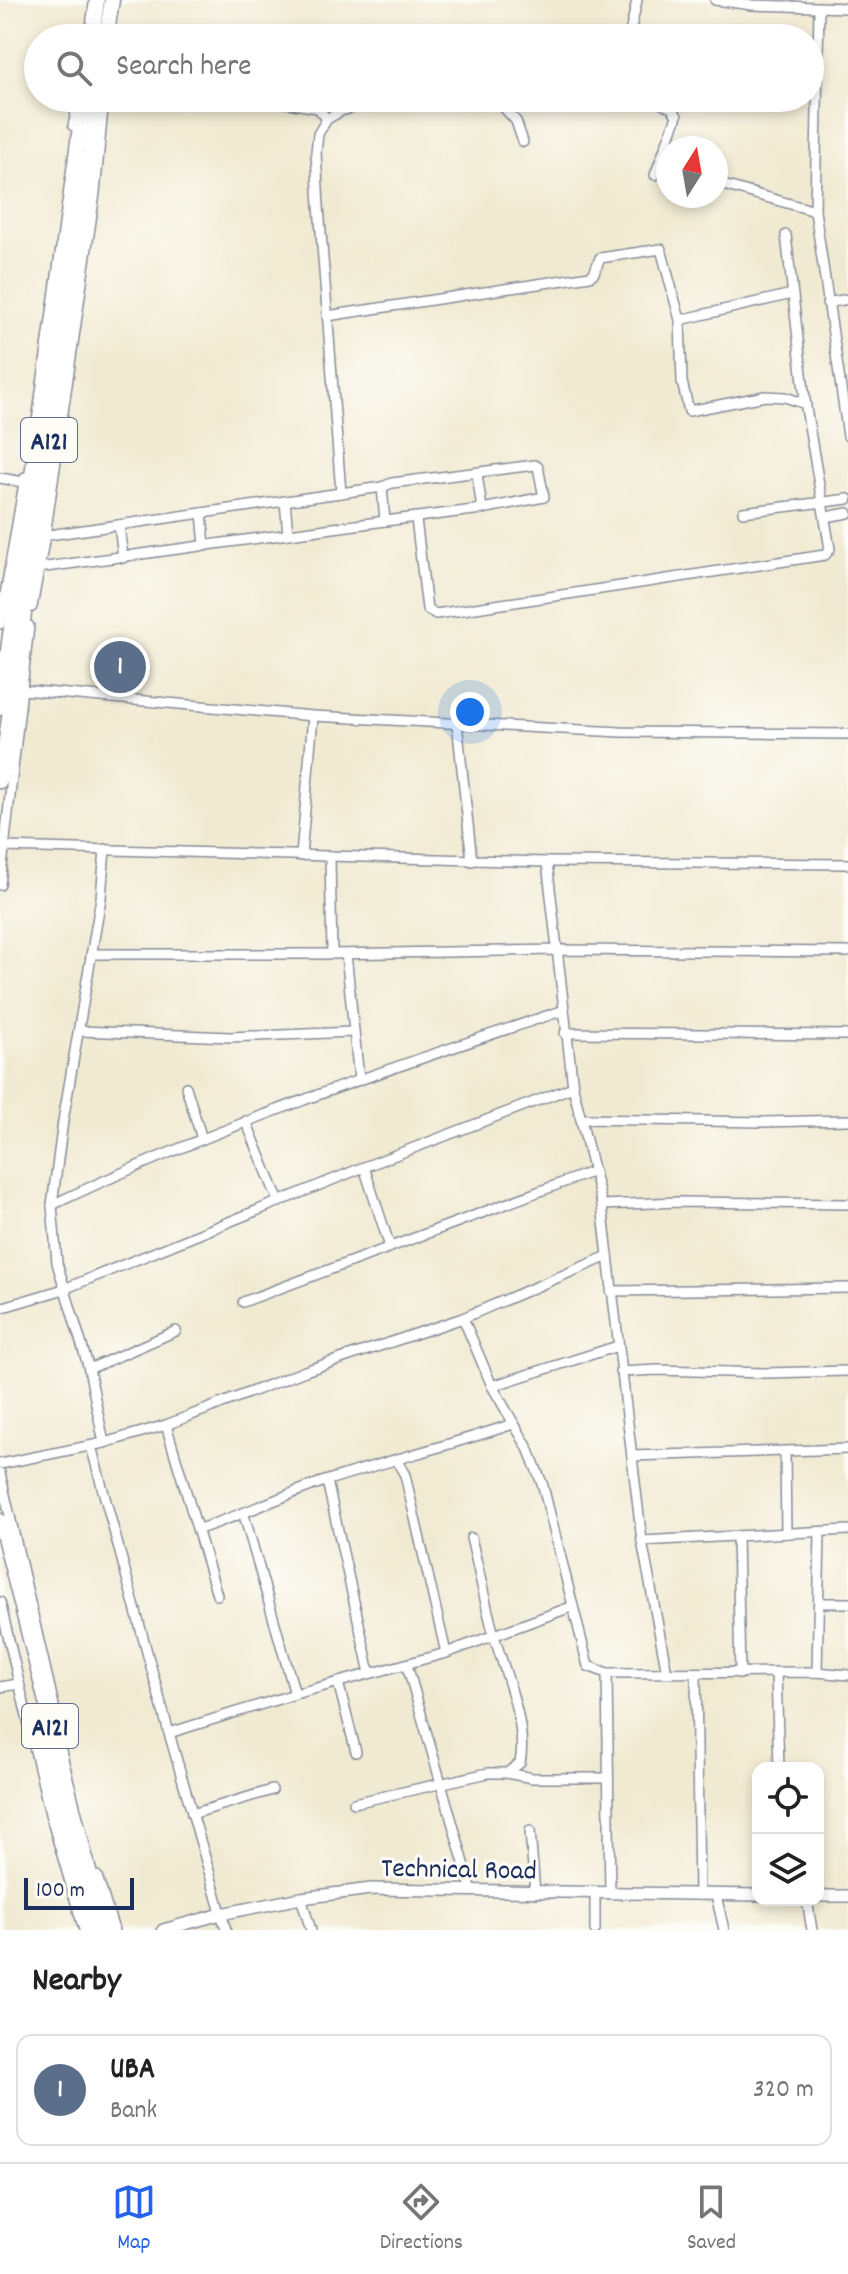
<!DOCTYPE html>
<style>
:root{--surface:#fff;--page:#f6f6f6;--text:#222;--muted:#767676;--line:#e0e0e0;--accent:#2563eb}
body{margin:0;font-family:Dekko,sans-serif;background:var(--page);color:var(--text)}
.controls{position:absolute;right:24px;bottom:24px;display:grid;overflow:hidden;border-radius:16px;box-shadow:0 4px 12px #0003}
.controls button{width:72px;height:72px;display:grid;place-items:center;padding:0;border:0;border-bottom:2px solid var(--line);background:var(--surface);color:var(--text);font:40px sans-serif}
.compass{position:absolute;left:656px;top:136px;width:72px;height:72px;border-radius:50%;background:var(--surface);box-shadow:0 4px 12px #0003;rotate:11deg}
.scale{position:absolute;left:24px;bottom:20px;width:110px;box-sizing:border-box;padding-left:8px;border:4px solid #1b2f5e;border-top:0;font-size:22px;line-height:28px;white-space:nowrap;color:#1b2f5e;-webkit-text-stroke:6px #fdfcf7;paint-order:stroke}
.you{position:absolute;left:470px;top:712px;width:28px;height:28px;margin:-20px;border:6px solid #fff;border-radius:50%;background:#1a73e8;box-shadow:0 0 0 12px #1a73e833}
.badge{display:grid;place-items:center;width:52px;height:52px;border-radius:50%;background:var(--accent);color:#fff;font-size:26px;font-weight:700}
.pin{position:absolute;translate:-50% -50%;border:4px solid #fff;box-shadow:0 2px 8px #0006}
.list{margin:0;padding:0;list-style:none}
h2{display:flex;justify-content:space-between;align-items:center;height:104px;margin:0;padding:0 32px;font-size:34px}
h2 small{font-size:26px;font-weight:400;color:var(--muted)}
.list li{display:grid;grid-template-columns:52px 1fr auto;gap:24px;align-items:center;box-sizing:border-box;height:112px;margin:0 16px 16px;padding:0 16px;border:2px solid var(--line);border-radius:16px}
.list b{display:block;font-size:30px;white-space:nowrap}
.list p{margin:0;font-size:26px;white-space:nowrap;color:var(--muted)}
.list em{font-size:26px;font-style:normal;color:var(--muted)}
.icon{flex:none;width:44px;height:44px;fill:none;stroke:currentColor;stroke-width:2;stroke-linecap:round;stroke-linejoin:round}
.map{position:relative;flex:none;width:848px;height:1930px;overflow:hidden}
.search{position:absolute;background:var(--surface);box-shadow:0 4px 12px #0003;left:24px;right:24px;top:24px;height:88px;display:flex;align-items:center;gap:20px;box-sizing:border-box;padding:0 28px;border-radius:44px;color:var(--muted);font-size:30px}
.sheet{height:232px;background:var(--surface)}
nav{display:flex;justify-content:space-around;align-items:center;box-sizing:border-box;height:112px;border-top:2px solid var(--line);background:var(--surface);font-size:22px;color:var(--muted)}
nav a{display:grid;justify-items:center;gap:4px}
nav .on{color:var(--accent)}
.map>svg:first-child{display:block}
</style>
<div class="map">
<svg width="848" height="1930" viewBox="0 0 848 1930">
<rect width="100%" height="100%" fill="#fdfcf7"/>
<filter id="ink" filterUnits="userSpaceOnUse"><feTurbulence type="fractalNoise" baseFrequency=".0125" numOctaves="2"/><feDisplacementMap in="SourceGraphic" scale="16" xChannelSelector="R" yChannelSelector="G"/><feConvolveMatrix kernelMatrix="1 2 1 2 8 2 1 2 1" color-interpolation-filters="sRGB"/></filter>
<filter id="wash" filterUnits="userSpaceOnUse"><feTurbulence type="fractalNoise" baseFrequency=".006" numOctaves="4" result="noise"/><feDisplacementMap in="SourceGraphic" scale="32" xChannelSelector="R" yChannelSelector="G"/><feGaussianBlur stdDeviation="1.8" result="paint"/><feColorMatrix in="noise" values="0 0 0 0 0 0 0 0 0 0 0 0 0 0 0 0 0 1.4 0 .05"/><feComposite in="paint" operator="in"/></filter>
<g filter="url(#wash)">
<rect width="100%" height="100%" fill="#f1ead2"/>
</g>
<g filter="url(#ink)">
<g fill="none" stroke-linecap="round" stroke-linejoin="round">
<defs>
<g id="minor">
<path d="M715 0 752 5 848 8"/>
<path d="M819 8 815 211 848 436"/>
<path d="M629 38 637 0"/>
<path d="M257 98 318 108 327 119"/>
<path d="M495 98 516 121 523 142"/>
<path d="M648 98 672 108 677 116 655 175"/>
<path d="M73 126 79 98"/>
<path d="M727 186 815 211"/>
<path d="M827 303 848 299"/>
<path d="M327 316 590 276 594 273 600 258 661 249 680 320 682 382 689 411 765 396 785 397 806 404"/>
<path d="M680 320 792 294"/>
<path d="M477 474 482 509"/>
<path d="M0 478 29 483"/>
<path d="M382 487 385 521"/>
<path d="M341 493 319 206 316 152 318 134 327 119 341 111 391 98"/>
<path d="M285 501 288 534"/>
<path d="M743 512 848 499"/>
<path d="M202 513 205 546"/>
<path d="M826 517 848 513"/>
<path d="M416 519 427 609 436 614 825 555 830 549 806 408 786 235"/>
<path d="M119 525 123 558"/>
<path d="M31 569 385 521 482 509 544 497 538 467 535 465 392 483 382 487 35 537"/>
<path d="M32 607 45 536 95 193 104 98"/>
<path d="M0 624 25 477"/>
<path d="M23 690 313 716 621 732 848 734"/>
<path d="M457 723 472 861"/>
<path d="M4 847 547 862 848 864"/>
<path d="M301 856 313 716"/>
<path d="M330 857 332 954"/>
<path d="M547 862 573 1087 602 1205 642 1541 667 1673"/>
<path d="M0 885 29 626"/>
<path d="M91 954H332L558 950 848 952"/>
<path d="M346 954 359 1079"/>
<path d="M81 1031 230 1037 353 1032"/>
<path d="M565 1033 848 1035"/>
<path d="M186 1087 202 1139"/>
<path d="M582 1119 764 1122 848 1120"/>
<path d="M246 1121 279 1202"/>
<path d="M364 1167 390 1247"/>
<path d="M52 1205C217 1126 391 1068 564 1010"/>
<path d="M602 1205 679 1202 848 1204"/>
<path d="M611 1291 848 1288"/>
<path d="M243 1302 594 1171"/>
<path d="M0 1308 64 1289 364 1167 573 1087"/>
<path d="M463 1318 492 1386 528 1448 543 1486 588 1666 607 1673 817 1672 848 1675"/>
<path d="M89 1369 176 1331"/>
<path d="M620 1372 657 1370 765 1373 848 1371"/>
<path d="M492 1386 618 1346"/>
<path d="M166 1425 217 1595"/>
<path d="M104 1443 89 1369 57 1263 52 1205 63 1121 101 898 105 849"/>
<path d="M91 1446 169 1733 226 1930"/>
<path d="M785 1452 786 1533"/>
<path d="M632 1456 848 1449"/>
<path d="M397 1461 405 1475 446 1653"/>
<path d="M0 1464 104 1443 166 1425 305 1371 463 1318 608 1256"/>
<path d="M0 1473 55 1710"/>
<path d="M327 1481 370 1673"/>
<path d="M244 1515 295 1694"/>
<path d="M199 1529C242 1515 282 1496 325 1481 387 1461 451 1445 513 1424"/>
<path d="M737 1536 740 1674"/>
<path d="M642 1541 848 1530"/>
<path d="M0 1602 50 1814 84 1930"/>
<path d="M819 1603H848"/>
<path d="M407 1665 472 1891"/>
<path d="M817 1672 820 1532"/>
<path d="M607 1673 610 1894"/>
<path d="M696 1673 699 1895"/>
<path d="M776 1673 779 1768"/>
<path d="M338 1682 356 1752"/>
<path d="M0 1687 19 1684"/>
<path d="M169 1733 295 1694 446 1653 571 1607"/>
<path d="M507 1773 532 1778H608"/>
<path d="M354 1803 488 1773H507L520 1763C528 1724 504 1672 494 1635 485 1603 479 1570 471 1538"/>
<path d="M192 1814 272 1790"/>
<path d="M530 1831 535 1893"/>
<path d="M97 1876 114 1930"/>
<path d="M716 1895 724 1930"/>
<path d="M301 1898 311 1930"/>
<path d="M807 1900 812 1930"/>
<path d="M595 1930V1894"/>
</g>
<g id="tertiary">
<path d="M818 1896H848"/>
<path d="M163 1930 221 1914 301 1898 371 1889 758 1895"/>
</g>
<g id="trunk">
<path d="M92 38 97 0"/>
<path d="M106 38 112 0"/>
<path d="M0 708 84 98"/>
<path d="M0 781 98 98"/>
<path d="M0 1521 104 1930"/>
<path d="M38 1719 62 1818 94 1930"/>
</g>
</defs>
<use href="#minor" stroke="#868c98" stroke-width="12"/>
<use href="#tertiary" stroke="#868c98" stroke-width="14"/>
<use href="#trunk" stroke="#868c98" stroke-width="17"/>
<use href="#minor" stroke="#fff" stroke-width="9"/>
<use href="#tertiary" stroke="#fff" stroke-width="11"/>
<use href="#trunk" stroke="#fff" stroke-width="14"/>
</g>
</g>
<g text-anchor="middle" stroke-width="6" stroke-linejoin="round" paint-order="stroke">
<g fill="#fdfcf7" stroke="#5f6c8c" stroke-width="2">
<rect x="21" y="418" width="56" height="44" rx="6"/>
<rect x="22" y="1704" width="56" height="44" rx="6"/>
</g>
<g font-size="26" font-weight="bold" fill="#1b2f5e">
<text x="49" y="449">A121</text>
<text x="50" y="1735">A121</text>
</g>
<g font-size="28" fill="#1b2f5e" stroke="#fdfcf7">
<text transform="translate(459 1867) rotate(1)" y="10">Technical Road</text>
</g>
</g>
</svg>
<div class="controls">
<button><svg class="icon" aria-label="locate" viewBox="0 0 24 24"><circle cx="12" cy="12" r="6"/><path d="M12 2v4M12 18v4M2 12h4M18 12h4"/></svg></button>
<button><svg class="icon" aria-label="layers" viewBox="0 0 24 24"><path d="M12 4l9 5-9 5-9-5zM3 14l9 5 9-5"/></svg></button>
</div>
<svg class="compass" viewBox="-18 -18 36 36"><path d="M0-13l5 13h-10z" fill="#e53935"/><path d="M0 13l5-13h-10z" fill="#767676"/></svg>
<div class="scale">100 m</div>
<div class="you"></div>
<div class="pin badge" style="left:120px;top:667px;background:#5c6f8a">1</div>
<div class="search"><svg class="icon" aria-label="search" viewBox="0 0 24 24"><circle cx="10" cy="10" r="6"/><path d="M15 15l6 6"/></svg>Search here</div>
</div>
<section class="sheet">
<h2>Nearby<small></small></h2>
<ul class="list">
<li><span class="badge" style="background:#5c6f8a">1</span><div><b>UBA</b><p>Bank</p></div><em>320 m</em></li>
</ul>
</section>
<nav>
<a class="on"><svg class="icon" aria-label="map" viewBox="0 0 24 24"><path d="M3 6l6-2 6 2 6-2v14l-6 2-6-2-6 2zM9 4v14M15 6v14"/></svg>Map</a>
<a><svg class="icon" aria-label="directions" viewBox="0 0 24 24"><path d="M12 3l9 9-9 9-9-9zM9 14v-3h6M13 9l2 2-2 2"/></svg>Directions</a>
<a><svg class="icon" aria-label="saved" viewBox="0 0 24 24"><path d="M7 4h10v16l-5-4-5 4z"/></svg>Saved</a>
</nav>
